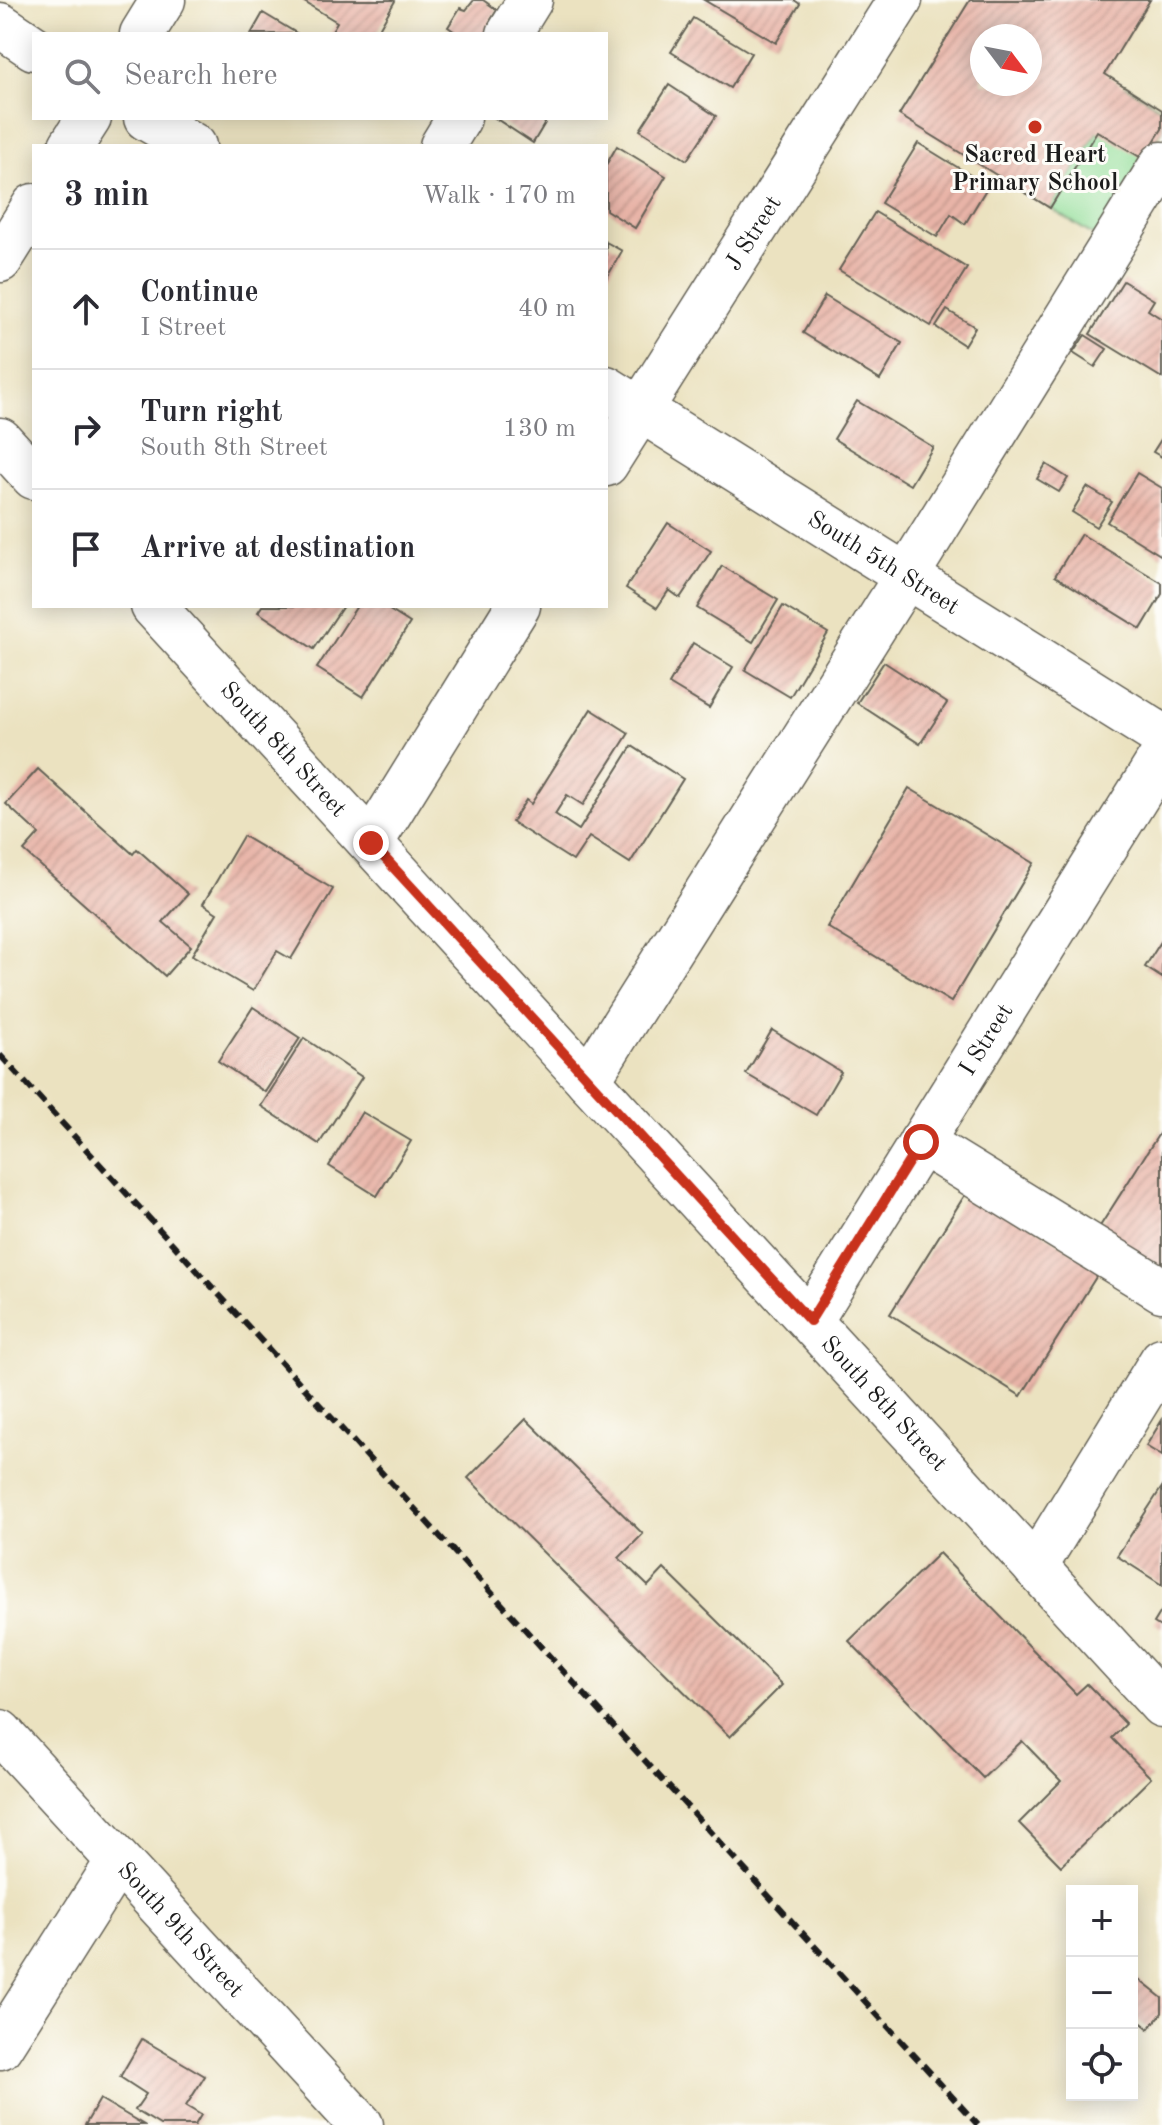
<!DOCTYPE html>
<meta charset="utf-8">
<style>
:root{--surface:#fff;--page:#f2f2f3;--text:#2b2b33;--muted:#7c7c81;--line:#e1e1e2}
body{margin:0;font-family:"Old Standard TT",serif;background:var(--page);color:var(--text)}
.controls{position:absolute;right:24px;bottom:24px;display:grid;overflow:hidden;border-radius:0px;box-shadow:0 4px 20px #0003}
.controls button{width:72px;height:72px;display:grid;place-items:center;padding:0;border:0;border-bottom:2px solid var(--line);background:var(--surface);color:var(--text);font:40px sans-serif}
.compass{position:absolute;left:970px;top:24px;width:72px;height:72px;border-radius:50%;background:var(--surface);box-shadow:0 4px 20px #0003;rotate:122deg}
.stop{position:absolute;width:24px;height:24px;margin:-18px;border:6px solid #c8321e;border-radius:50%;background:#fff}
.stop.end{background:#c8321e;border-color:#fff;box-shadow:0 2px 8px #0008}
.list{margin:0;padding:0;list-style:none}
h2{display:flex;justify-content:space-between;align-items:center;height:104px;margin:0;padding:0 32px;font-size:34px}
h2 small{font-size:26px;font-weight:400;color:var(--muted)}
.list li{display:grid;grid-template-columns:52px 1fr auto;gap:24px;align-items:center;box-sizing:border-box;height:120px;padding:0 32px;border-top:2px solid var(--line)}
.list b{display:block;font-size:30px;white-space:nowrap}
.list p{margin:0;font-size:26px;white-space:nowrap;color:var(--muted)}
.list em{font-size:26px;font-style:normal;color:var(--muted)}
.icon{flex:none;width:44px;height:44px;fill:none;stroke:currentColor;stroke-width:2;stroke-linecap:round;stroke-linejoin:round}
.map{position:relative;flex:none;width:1162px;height:2125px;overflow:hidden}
.search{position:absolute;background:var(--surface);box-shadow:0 4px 20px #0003;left:32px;top:32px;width:576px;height:88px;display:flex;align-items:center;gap:20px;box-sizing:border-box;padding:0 28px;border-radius:0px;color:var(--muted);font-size:30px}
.panel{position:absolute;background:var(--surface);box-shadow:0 4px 20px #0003;left:32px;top:144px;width:576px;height:464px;border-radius:0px}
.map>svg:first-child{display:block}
</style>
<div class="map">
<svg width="1162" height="2125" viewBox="0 0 1162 2125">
<defs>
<pattern id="building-hatch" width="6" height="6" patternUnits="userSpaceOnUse" patternTransform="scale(2)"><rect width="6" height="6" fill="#e8b4a7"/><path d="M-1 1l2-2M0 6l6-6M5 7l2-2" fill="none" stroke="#c69a8f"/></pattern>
</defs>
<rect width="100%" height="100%" fill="#fdfcf7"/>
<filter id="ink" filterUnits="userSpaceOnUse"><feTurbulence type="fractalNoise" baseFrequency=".0125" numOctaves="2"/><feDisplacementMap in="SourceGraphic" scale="16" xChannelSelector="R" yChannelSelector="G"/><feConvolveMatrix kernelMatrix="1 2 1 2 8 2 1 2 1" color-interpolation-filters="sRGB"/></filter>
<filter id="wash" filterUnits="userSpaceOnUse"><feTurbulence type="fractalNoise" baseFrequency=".006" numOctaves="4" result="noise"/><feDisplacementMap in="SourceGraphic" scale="32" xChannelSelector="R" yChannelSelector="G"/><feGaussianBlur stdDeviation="1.8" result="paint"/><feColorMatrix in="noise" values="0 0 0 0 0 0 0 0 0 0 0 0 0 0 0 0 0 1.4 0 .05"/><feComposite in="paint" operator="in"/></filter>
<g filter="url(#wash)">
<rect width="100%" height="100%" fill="#ebe2c0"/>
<path fill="#94df9b" stroke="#587e5c" stroke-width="2" d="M1126 86 1162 109V130L1096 237 1050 208Z"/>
<g id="blocks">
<g fill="url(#building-hatch)" fill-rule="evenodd">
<path d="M301 0H393L395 1 376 34H330L337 22Z"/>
<path d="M474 0H483L497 10 489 23 491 27 486 34H458L448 27 460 8 466 10Z"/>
<path d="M704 0H794L800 4 776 43Z"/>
<path d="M970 0H1150L1105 74 1162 110V129L1143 159 1097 131 1050 208 899 115ZM982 36H1030V84H982Z"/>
<path d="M263 13 298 34H251Z"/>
<path d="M693 18 751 53 730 88 671 52Z"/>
<path d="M669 85 716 116 687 160 640 130Z"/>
<path d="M495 118H548L533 143Z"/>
<path d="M918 143 988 186 965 224 951 214 937 237 881 203Z"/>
<path d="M617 146 666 176 635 228 606 210V165Z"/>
<path d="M875 212 967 268 931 326 839 270Z"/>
<path d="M606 242 622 251 606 279Z"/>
<path d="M1123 281 1154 300 1148 310 1162 319V378L1090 334Z"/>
<path d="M825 296 902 343 880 380 803 333Z"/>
<path d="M947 310 975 327 964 345 936 327Z"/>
<path d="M1085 335 1107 349 1095 367 1073 353Z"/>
<path d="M857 401 933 447 910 485 834 439Z"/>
<path d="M1162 438V457L1153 452Z"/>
<path d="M1046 464 1068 478 1059 492 1037 479Z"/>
<path d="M1137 473 1162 488V556L1107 522Z"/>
<path d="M1087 487 1112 502 1096 527 1072 512Z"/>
<path d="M668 523 711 551 680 598 669 590 657 608 626 588Z"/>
<path d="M1081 534 1162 583V594L1141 629 1055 576Z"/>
<path d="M722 566 778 600 753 642 697 608Z"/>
<path d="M262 606H343L314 649 258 612Z"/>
<path d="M357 606H383L410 623 363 697 317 668Z"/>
<path d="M783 606 828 633 790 697 745 670Z"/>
<path d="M693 643 733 667 709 708 669 684Z"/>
<path d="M884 662 947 703 920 744 857 703Z"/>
<path d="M591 709 629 733 583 805 567 795 555 814 579 830 632 746 683 779 630 863 589 837 573 861 512 822 526 800 531 804Z"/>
<path d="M38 769 133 854 137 849 188 894 163 922 191 946 165 976 24 851 39 834 6 804Z"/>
<path d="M909 788 1034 863 951 1002 827 927Z"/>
<path d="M243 836 333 889 291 959 277 951 253 991 192 955 217 913 203 904Z"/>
<path d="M1162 940V978L1145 967Z"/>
<path d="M253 1007 300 1038 265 1092 218 1061Z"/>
<path d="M772 1030 841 1072 816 1115 746 1074Z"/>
<path d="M304 1038 362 1077 319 1144 261 1106Z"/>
<path d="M362 1112 411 1141 377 1196 329 1166Z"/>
<path d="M1162 1129V1273L1097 1231Z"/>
<path d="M970 1187 1101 1269 1021 1396 890 1314Z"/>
<path d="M526 1419 643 1534 619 1558 648 1586 664 1569 782 1685 730 1737 468 1478Z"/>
<path d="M1162 1420V1456L1146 1446Z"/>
<path d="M1162 1487V1585L1117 1556Z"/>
<path d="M939 1553 1076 1694 1087 1684 1126 1724 1112 1738 1151 1778 1061 1866 1019 1823 1061 1781 1022 1741 983 1778 849 1641Z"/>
<path d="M1162 1610V1628L1154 1623Z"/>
<path d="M1138 1979 1162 1998V2013L1149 2029 1132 2015V1987Z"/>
<path d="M142 2039 205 2076 186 2106 201 2115 195 2125H160L135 2110 146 2094 120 2077Z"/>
<path d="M100 2099 144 2125H85Z"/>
</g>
</g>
</g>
<g filter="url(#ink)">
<use href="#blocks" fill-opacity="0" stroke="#646155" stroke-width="2"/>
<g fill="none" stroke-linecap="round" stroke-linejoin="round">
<defs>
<g id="minor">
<path d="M0 25 34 48"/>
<path d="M142 34 163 0"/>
<path d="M509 34 530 0"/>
<path d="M146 118 194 146"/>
<path d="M71 146 89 118"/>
<path d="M442 146 459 118"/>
<path d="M0 260 34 206"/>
<path id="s1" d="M606 388 1162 736"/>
<path d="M0 440 34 477"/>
<path id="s2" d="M606 464 900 0"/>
<path id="s3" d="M153 606 1162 1705"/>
<path d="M371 843 518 606"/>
<path d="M588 1080 907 575 1162 164"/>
<path d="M921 1142 1162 1290"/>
<path id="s4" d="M810 1321 1162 756"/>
<path d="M1035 1567 1162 1360"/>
<path id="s5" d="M0 1732 361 2125"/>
<path d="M0 2047 118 1861"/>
</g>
</defs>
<use href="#minor" stroke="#646155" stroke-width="47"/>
<use href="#minor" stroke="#fff" stroke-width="44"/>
<path stroke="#1c1c1c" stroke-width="6" stroke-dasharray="12 6" stroke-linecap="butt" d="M0 1055 978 2125"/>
</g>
</g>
<g fill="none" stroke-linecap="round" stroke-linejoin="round" filter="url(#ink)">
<path stroke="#c8321e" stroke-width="10" d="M371 843 810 1321 921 1142"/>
</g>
<circle fill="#c8321e" stroke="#fdfcf7" stroke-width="3" cx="1035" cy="127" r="8"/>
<g text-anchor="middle" stroke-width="6" stroke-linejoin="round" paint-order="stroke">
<g font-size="24" font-weight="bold" fill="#1c1c1c" stroke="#fdfcf7">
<text x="1035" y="162">Sacred Heart<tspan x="1035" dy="28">Primary School</tspan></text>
</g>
<g font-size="24" fill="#1c1c1c" stroke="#fdfcf7">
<text dy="8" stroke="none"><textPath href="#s2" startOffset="274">J Street</textPath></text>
<text dy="8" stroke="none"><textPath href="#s1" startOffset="328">South 5th Street</textPath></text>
<text dy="8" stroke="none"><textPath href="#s3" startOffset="194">South 8th Street</textPath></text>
<text dy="8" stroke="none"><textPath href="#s4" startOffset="332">I Street</textPath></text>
<text dy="8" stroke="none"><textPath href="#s3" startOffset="1082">South 8th Street</textPath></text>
<text dy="8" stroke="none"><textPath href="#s5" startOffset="268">South 9th Street</textPath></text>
</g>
</g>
</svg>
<div class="controls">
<button>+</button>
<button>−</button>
<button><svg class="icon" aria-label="locate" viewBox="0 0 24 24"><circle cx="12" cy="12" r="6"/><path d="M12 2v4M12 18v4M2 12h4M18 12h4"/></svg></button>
</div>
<svg class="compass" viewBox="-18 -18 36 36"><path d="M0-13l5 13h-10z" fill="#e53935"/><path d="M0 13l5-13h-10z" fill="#7c7c81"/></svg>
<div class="stop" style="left:921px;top:1142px"></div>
<div class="stop end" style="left:371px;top:843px"></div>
<div class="search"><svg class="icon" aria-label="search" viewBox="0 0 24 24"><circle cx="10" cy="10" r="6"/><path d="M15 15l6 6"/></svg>Search here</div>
<section class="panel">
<h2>3 min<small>Walk · 170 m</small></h2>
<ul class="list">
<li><svg class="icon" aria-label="ahead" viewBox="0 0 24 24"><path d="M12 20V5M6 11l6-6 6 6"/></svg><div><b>Continue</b><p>I Street</p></div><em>40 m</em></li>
<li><svg class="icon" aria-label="right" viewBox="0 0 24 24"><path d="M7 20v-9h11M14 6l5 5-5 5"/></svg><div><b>Turn right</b><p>South 8th Street</p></div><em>130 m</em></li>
<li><svg class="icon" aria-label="arrive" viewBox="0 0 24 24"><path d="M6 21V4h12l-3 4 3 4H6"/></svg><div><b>Arrive at destination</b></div></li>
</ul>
</section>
</div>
